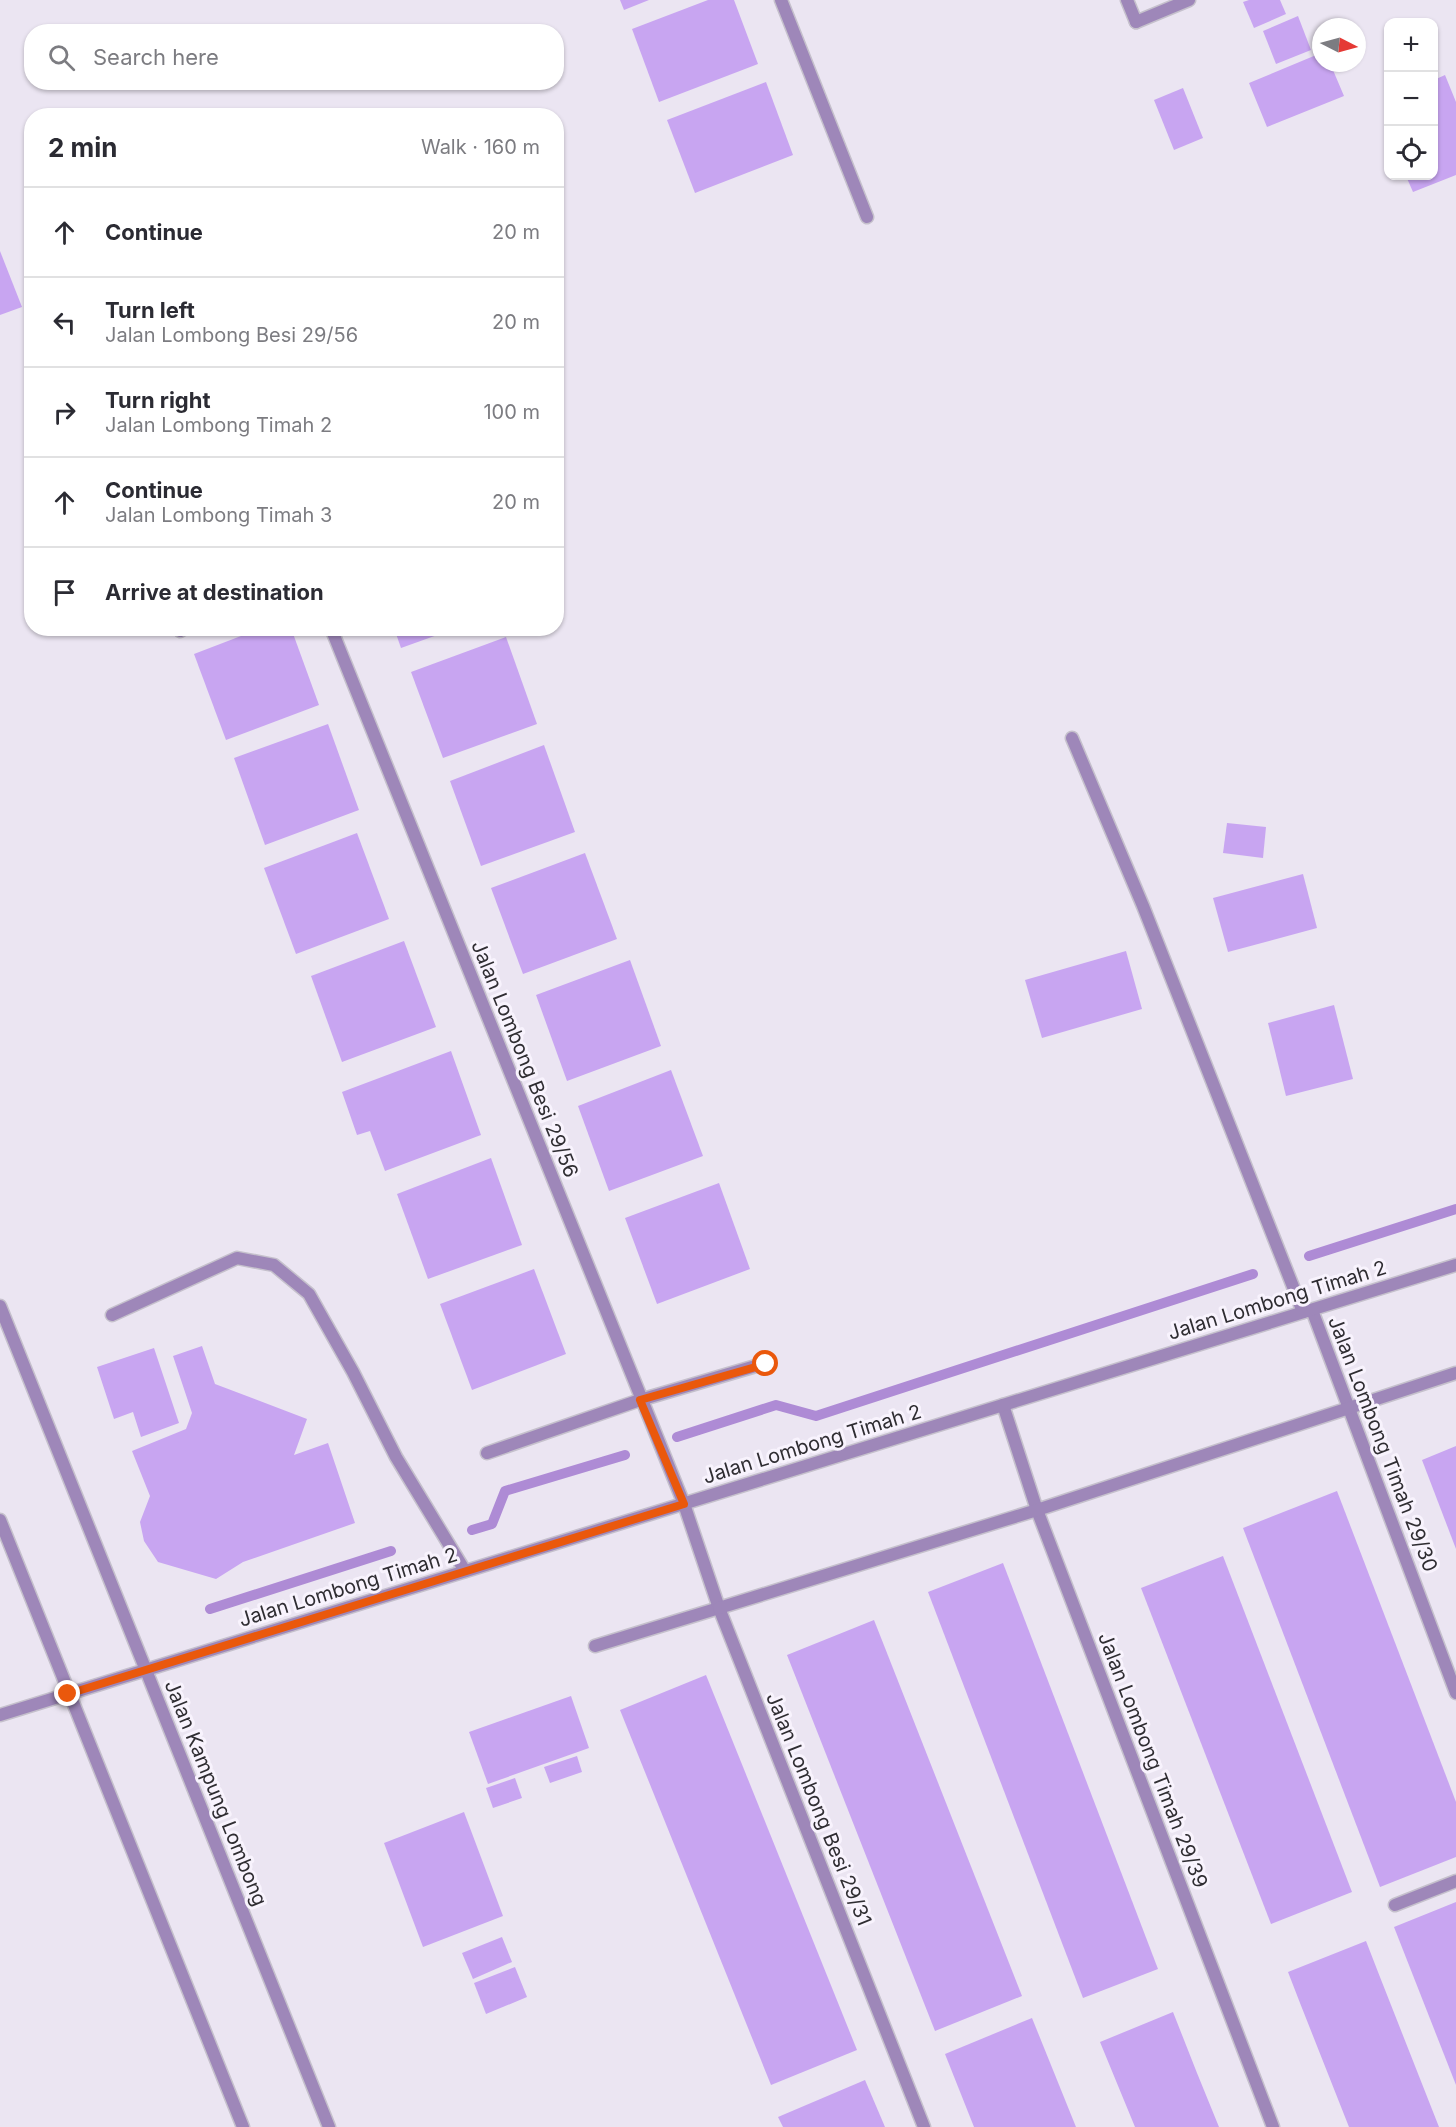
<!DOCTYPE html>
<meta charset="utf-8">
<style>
:root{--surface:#fff;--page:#f2f2f3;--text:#2b2b33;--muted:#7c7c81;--line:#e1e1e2}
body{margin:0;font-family:Inter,sans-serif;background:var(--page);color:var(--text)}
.controls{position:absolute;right:18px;top:18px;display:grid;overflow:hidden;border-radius:12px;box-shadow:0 2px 4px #0004}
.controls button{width:54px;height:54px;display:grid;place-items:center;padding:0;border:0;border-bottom:2px solid var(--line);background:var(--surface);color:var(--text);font:30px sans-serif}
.compass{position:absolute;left:1312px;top:18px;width:54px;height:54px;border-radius:50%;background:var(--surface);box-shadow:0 2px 4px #0004;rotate:96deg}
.stop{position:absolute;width:18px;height:18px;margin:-14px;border:4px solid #ea580c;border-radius:50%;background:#fff}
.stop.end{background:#ea580c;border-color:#fff;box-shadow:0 2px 6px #0008}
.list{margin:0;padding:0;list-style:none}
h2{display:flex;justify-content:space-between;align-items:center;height:78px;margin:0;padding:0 24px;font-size:26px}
h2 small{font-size:20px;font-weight:400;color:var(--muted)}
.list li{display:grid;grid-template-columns:39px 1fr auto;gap:18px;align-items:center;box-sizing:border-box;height:90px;padding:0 24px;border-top:2px solid var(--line)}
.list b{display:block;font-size:22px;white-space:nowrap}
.list p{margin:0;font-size:20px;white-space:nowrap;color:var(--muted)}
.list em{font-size:20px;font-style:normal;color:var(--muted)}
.icon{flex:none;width:33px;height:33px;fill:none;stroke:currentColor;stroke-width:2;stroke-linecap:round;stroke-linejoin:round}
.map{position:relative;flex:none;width:1456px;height:2127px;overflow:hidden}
.search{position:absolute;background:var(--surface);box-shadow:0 2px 4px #0004;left:24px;top:24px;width:540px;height:66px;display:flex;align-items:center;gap:15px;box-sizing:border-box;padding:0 21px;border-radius:24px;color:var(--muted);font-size:22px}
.panel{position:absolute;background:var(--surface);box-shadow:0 2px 4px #0004;left:24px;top:108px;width:540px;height:528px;border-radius:24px}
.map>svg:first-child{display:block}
</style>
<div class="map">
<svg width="1456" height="2127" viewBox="0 0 1456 2127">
<rect width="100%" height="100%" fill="#ebe5f2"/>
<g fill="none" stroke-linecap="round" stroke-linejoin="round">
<g stroke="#ae8bd5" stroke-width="10">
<path d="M1309 1256 1456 1209"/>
<path d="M677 1437 776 1405 816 1416 1253 1274"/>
<path d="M472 1530 492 1524 505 1491 625 1455"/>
<path d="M210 1609 391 1551"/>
</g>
</g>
<g fill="#c8a5f1">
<path d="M620 0H649L624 10Z"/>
<path d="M708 0H734L758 64 659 102 632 29Z"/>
<path d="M1249 0H1280L1286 14 1254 28 1243 2Z"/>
<path d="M1298 16 1311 50 1276 64 1263 31Z"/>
<path d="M1321 53V63H1330L1344 96 1267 127 1249 83Z"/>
<path d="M1445 75 1456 102V175L1413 192 1406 176H1434V80Z"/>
<path d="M766 82 793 155 695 193 667 120Z"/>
<path d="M1183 88 1203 138 1174 150 1154 100Z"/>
<path d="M0 251 22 307 0 315Z"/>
<path d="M262 628H291L319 705 226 740 194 654Z"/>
<path d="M394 628H454V629L401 648Z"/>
<path d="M506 637 537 724 443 758 411 672Z"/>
<path d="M328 724 359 810 265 845 234 758Z"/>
<path d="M544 745 575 832 481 866 450 781Z"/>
<path d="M1227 823 1266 827 1263 858 1223 853Z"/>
<path d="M357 833 389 919 296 954 264 868Z"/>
<path d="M585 853 617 939 523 974 491 888Z"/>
<path d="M1303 874 1317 928 1228 952 1213 898Z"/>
<path d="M404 941 436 1027 342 1062 311 976Z"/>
<path d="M1126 951 1142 1009 1042 1038 1025 980Z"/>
<path d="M630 960 661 1046 567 1081 536 995Z"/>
<path d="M1334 1005 1353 1079 1286 1096 1268 1023Z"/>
<path d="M451 1051 481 1135 385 1171 370 1131 357 1135 342 1092Z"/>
<path d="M671 1070 703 1156 609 1191 578 1106Z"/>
<path d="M491 1158 522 1245 428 1279 397 1194Z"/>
<path d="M719 1183 750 1269 657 1304 625 1218Z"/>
<path d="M534 1269 566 1354 472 1390 440 1304Z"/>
<path d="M202 1346 215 1384 307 1419 294 1455 328 1443 355 1523 243 1562 216 1579 158 1562 144 1541 140 1522 150 1496 132 1451 186 1429 192 1413 173 1356Z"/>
<path d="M154 1348 179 1423 141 1437 133 1412 114 1419 97 1367Z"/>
<path d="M1456 1446V1549L1422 1460Z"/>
<path d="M1337 1491 1456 1802V1857L1380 1887 1243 1528Z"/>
<path d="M1223 1556 1352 1892 1271 1924 1141 1588Z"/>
<path d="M1003 1563 1158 1969 1083 1998 928 1592Z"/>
<path d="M874 1620 1022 1996 935 2031 787 1655Z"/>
<path d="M706 1675 857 2050 771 2085 620 1710Z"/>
<path d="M571 1696 589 1748 488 1784 469 1732Z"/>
<path d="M577 1756 582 1772 550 1783 544 1767Z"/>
<path d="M515 1778 522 1798 493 1808 486 1788Z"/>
<path d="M464 1812 503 1916 423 1947 384 1843Z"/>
<path d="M1456 1902V2085L1394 1927Z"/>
<path d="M502 1937 512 1962 473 1979 462 1953Z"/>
<path d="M1366 1941 1378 1972 1439 2127H1349L1300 2003 1288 1972Z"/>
<path d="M515 1967 527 1997 486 2014 474 1983Z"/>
<path d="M1173 2012 1197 2073 1219 2127H1135L1100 2042Z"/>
<path d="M1032 2018 1076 2127H974L945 2054Z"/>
<path d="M865 2080 885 2127H783L778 2117Z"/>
</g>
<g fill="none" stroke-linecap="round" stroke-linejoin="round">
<defs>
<g id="service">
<path d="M1136 22 1189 0"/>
<path d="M180 631 185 628"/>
<path d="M112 1315 237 1258 274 1265 309 1294 353 1372 396 1457 465 1571"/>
<path d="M487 1453 640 1400 766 1363"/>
<path d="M595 1646 719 1608"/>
</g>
<g id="minor">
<path d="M781 0 867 217"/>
<path d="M1127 0 1136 22"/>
<path d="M331 628 684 1504 719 1608 924 2127"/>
<path d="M1072 738 1143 906 1303 1312"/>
<path d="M1312 1310 1456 1693"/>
<path d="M1003 1405 1037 1510 1273 2127"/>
<path d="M719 1608 1037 1510 1456 1373"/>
<path d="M0 1715 1456 1265"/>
<path d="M1395 1905 1456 1881"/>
</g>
<g id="tertiary">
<path d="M0 1306 329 2127"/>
<path d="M0 1520 243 2127"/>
</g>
</defs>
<use href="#service" stroke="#c5c0cc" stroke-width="15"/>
<use href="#minor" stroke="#c5c0cc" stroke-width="15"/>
<use href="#tertiary" stroke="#c5c0cc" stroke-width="15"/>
<use href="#service" stroke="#9e87b9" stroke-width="12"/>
<use href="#minor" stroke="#9e87b9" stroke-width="12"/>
<use href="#tertiary" stroke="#9e87b9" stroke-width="12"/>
</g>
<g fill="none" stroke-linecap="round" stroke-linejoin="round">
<path stroke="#ea580c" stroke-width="8" d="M68 1694 684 1504 640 1400 766 1364"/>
</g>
<g text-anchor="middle" stroke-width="6" stroke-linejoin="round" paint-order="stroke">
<g font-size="20" fill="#2f2d32" stroke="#f8f3fd">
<text transform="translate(525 1059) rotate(68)" y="7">Jalan Lombong Besi 29/56</text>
<text transform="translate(1277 1300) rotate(-17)" y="7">Jalan Lombong Timah 2</text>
<text transform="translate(812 1444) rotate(-17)" y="7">Jalan Lombong Timah 2</text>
<text transform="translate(1383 1444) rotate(69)" y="7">Jalan Lombong Timah 29/30</text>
<text transform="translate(348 1587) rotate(-17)" y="7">Jalan Lombong Timah 2</text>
<text transform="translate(1153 1760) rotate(69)" y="7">Jalan Lombong Timah 29/39</text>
<text transform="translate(216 1793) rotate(68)" y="7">Jalan Kampung Lombong</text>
<text transform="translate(819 1809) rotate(68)" y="7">Jalan Lombong Besi 29/31</text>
</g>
</g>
</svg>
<div class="controls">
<button>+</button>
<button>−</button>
<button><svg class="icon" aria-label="locate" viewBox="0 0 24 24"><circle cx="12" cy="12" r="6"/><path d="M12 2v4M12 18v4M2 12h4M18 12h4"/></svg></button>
</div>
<svg class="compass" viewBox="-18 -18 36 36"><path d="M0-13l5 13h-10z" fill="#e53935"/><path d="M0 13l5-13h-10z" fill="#7c7c81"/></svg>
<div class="stop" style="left:766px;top:1364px"></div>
<div class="stop end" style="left:68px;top:1694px"></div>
<div class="search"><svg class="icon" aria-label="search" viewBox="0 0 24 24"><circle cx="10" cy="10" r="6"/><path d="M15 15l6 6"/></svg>Search here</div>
<section class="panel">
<h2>2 min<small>Walk · 160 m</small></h2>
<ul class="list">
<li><svg class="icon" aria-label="ahead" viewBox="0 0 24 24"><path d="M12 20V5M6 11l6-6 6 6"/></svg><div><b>Continue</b></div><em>20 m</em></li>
<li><svg class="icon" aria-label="left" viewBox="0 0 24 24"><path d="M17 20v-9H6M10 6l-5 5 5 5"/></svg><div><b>Turn left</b><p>Jalan Lombong Besi 29/56</p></div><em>20 m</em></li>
<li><svg class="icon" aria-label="right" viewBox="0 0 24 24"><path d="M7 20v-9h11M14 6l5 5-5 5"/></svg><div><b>Turn right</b><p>Jalan Lombong Timah 2</p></div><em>100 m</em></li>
<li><svg class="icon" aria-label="ahead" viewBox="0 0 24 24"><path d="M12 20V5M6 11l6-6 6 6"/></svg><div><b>Continue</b><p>Jalan Lombong Timah 3</p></div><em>20 m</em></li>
<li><svg class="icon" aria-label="arrive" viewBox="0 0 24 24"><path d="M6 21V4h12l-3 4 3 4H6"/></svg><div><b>Arrive at destination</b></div></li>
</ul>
</section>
</div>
